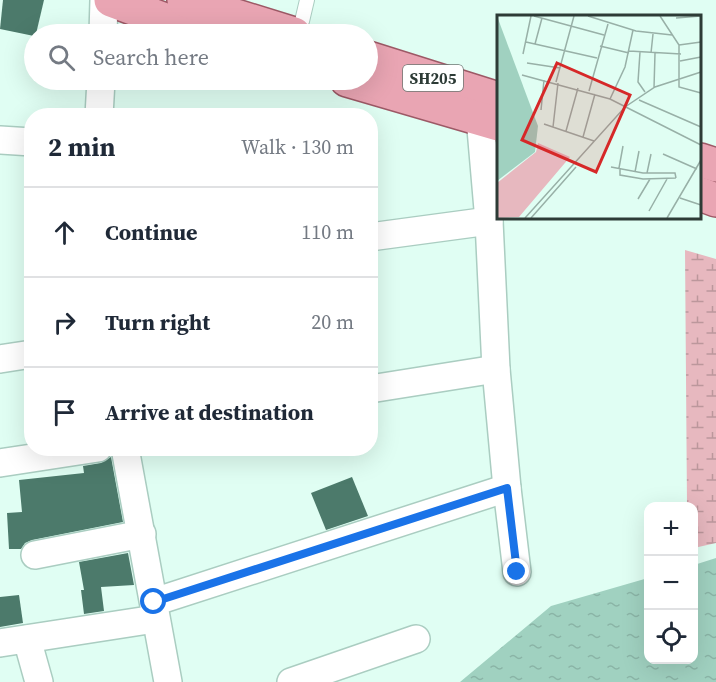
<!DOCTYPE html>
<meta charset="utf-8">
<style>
:root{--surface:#fff;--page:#f6f6f7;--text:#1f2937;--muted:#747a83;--line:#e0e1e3}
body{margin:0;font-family:"Source Serif 4",serif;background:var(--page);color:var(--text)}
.controls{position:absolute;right:18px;bottom:18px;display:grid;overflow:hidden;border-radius:12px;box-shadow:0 6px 24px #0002}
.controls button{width:54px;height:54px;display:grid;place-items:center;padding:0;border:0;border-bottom:2px solid var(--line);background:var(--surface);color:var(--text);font:30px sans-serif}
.stop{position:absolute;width:18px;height:18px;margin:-14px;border:4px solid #1a73e8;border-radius:50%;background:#fff}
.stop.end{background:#1a73e8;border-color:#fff;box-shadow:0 2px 6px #0008}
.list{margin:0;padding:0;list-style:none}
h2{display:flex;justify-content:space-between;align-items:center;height:78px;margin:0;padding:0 24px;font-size:26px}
h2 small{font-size:20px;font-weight:400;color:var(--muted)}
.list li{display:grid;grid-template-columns:39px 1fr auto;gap:18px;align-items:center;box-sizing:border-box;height:90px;padding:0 24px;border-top:2px solid var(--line)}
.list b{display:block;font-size:22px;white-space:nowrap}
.list em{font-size:20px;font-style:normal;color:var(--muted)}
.icon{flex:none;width:33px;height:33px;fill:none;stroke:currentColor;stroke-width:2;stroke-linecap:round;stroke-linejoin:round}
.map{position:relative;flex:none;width:716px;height:682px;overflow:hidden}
.search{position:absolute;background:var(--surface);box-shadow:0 6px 24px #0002;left:24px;top:24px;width:354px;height:66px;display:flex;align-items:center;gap:15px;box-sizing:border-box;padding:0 21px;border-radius:33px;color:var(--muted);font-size:22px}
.panel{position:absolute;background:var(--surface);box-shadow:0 6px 24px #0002;left:24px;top:108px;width:354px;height:348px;border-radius:24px}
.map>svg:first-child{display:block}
</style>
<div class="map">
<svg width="716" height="682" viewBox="0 0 716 682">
<defs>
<pattern id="wetland-marsh" width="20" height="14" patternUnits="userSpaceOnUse" patternTransform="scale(1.5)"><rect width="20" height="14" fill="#e7b8bf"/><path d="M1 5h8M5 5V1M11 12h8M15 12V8" fill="none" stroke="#bc979c"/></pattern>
<pattern id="water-ripples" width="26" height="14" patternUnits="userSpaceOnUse" patternTransform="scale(1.5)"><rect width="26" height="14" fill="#a0d1c0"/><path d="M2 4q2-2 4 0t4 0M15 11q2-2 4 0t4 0" fill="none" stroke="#8ab4a6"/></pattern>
</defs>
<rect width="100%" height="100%" fill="#e0fef3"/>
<path fill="url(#wetland-marsh)" d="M685 250 716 259V543L694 548V506H687Z"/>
<path fill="url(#water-ripples)" d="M716 558V682H460L551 606 648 578V660H694V565Z"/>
<g fill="#4c7a6b">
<path d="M3 0H44L36 34 34 36 0 29Z"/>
<path d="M111 457 123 522 32 540 25 543 21 549H9L7 513 22 512 19 480 84 473 83 466 101 463Z"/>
<path d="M352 477 368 516 326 530 311 493Z"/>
<path d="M128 553 134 585 101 587 104 611 84 614 81 590H84L79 562Z"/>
<path d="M19 595 23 623 0 627V597Z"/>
</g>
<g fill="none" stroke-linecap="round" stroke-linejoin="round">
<defs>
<path id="service" d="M299 34 307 0"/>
<g id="minor">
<path d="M103 34 104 0"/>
<path d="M99 116 101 80"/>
<path d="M480 117 489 221 496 369 507 488 517 572"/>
<path d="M0 140 32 142"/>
<path d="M370 237 489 221"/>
<path d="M0 359 32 354"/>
<path d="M370 389 496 369"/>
<path d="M125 448 168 682"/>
<path d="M0 463 98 448"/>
<path d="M35 555 142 534"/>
<path d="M154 602 507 488"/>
<path d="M27 639 39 682"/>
<path d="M0 643 155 619"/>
<path d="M291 682 416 639"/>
</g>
<g id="primary">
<path d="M111 0 203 34"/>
<path d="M184 0 294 34"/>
<path d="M368 58 498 99"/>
<path d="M347 80 498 124"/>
<path d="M700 160 716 165"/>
<path d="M700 194 716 200"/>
</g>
</defs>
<use href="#service" stroke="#aacdc1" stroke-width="16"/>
<use href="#minor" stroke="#aacdc1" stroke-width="30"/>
<use href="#primary" stroke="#9d5966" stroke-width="36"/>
<use href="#service" stroke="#fff" stroke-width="14"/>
<use href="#minor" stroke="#fff" stroke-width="27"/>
<use href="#primary" stroke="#e9a5b3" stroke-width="33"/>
</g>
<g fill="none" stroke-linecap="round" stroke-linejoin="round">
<path stroke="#1a73e8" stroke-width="8" d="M154 602 507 488 517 572"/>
</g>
<g text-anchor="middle" stroke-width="6" stroke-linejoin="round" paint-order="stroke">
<rect fill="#fff" stroke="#6c7672" stroke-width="1.5" x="403" y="65" width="60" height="26" rx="4.5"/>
<g font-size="16" font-weight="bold" fill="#2d3b36">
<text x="433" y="84">SH205</text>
</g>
</g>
<g transform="translate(497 15)">
<rect width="204" height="204" fill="#e0fef3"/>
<path d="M41 128 73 142 22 202 0 203V168L39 137Z" fill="#e7b8bf"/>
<path d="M0 1 41 111 38 137 0 166Z" fill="#a0d1c0"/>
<path fill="none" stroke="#98b0a7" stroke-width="1.5" d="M37 1 107 20M91 1 139 16 175 20M163 1 182 30V72L204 78M179 3 204 1M29 27 100 43M38 29 45 3M182 30 204 27M103 31 132 38M132 36 184 39M143 37 141 67 148 77M154 38 156 19M26 39 34 1M183 46 204 42M30 48 63 53M25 60 113 84 204 130M59 67 77 1M157 73 158 38M92 76 111 9M113 84 128 52 136 15M142 85 204 112M44 95 47 65M47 109 97 126M56 112 61 68M69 116 81 73M86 122 98 79M166 139 200 154M114 152 146 158H178L179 163M122 153 126 131M123 154V160L146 164 179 163M138 157 142 136M150 158 154 139M183 183 204 190M141 184 153 164M152 196 170 164M28 203 128 92 158 72 204 57M34 203 79 152M170 203 204 145"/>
<path fill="#d62828" fill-opacity="0.15" stroke="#d62828" stroke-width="3" d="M60 48 133 80 99 157 25 125Z"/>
<rect width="204" height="204" fill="none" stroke="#2d3b36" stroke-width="3"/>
</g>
</svg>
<div class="controls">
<button>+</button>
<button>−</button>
<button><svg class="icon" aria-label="locate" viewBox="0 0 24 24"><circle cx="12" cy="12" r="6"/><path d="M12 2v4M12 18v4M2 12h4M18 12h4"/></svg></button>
</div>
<div class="stop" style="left:154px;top:602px"></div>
<div class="stop end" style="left:517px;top:572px"></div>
<div class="search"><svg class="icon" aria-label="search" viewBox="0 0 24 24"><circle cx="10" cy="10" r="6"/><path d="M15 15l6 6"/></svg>Search here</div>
<section class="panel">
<h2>2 min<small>Walk · 130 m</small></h2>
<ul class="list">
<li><svg class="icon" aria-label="ahead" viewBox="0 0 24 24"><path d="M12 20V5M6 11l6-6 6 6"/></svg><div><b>Continue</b></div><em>110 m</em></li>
<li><svg class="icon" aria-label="right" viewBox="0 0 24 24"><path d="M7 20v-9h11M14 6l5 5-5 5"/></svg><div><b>Turn right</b></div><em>20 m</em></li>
<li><svg class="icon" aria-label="arrive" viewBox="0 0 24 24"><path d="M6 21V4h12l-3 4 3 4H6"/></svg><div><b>Arrive at destination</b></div></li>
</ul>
</section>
</div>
